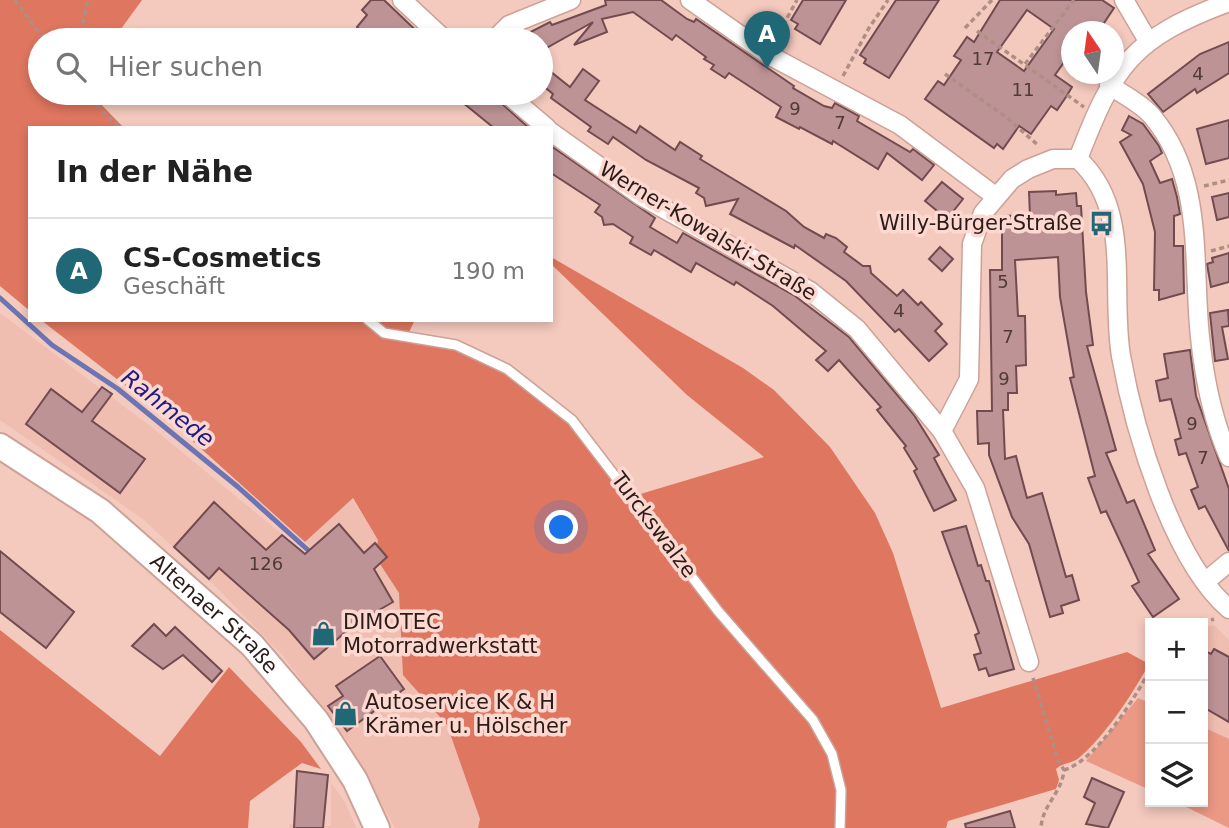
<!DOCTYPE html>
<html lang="de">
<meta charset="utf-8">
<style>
:root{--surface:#fff;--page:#f6f6f6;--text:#222;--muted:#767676;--line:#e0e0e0;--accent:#216876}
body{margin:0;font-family:"DejaVu Sans",sans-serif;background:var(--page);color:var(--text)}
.controls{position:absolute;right:21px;bottom:21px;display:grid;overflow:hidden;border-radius:0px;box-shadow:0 4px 10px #0003}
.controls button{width:63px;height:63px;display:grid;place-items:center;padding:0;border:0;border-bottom:2px solid var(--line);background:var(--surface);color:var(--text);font:35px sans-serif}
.compass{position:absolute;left:1061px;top:21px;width:63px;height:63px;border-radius:50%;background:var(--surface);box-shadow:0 4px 10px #0003;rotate:347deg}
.you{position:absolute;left:562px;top:528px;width:24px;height:24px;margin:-18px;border:5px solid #fff;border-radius:50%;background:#1a73e8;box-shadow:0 0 0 10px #1a73e833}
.badge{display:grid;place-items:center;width:46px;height:46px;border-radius:50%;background:var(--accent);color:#fff;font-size:23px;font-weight:700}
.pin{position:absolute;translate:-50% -58px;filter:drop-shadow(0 2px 4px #0008)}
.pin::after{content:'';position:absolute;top:37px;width:24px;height:21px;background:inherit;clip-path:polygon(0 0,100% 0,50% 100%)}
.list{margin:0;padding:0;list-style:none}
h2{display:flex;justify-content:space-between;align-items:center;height:91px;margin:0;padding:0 28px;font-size:30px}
h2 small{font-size:23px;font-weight:400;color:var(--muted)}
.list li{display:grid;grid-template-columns:46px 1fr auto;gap:21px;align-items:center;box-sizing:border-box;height:105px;padding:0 28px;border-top:2px solid var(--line)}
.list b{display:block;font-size:26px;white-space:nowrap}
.list p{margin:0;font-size:23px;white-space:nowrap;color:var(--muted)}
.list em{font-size:23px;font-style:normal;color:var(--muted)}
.icon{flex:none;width:38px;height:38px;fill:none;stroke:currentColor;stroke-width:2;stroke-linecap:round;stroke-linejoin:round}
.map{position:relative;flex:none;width:1229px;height:828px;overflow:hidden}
.search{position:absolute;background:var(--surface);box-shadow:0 4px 10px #0003;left:28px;top:28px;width:525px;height:77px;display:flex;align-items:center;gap:18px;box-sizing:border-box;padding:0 24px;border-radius:38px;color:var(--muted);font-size:26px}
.panel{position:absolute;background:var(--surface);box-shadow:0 4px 10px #0003;left:28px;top:126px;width:525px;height:196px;border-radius:0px}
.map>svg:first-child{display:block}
</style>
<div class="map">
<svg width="1229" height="828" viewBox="0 0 1229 828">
<rect width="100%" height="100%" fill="#f4c9be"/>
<g fill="#f0bdb1">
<path d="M0 313 154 429 306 554 311 548 305 542 352 498 378 540 377 545 387 557 380 564 399 593 413 687 447 725 480 819 478 828H395L349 743 283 656 218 589 143 519 0 420Z"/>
<path d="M1214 625 1229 640V739L1203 727V628Z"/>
<path d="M331 783 345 802 356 828H289L290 824 323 823 324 826H331Z"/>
</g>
<g fill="#eb9885">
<path d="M1138 698 1150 703V790L1086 761Z"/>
<path d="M1203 727 1229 739V828L1176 802H1203Z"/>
</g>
<g fill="#df765f">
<path d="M0 0H142L113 40H40V93H90L124 128H30V311L0 286Z"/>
<path d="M551 257 743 368 774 390 830 447 875 513 893 553 941 708 1127 652 1149 664C1131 696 1108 732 1080 757 1072 764 1064 762 1056 769L1059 780 1056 789 948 821 946 828H478L480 819 447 725 403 675 399 593 380 564 387 556 377 545 378 540 353 498 305 542 167 418 41 320H415L409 332C426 335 445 337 461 343 542 373 585 431 637 495L764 457 687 395 551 264Z"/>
<path d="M0 630 160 756 229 667 301 742 321 769 302 763 250 801 248 828H0Z"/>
</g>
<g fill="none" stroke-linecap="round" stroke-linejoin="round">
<path stroke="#6c74b3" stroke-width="5" d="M0 298 52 345 118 389 238 487 309 551"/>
</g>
<g fill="#be9396" stroke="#714b4f" stroke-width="2" fill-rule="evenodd">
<path d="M371 0H384L426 40H371L357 27 367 15 362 10Z"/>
<path d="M605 0H661L687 19 694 22 696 19 794 86 793 88 824 106 832 108 835 103 859 116 857 121 910 152 913 149 934 165 922 180 887 153 878 169 833 141 832 144 800 127 799 129 776 117 781 107 729 73 725 78 711 69 714 65 704 59 706 57 676 35 672 40 633 12 602 19 607 32 574 45 593 22 541 51V40H515L550 22 552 25 606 5Z"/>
<path d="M803 0H846L820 44 795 29 798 24 791 20Z"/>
<path d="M896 0H939L889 78 864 63 866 59 860 55Z"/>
<path d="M1000 0H1102L1114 8 1098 32H1072V51L1055 75 1072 87 1066 97 1057 110 1051 106 1031 134 1019 126 1003 149 997 144 994 148 925 99 938 81 944 85 961 60 954 56 967 37 974 42ZM1027 10 1054 29 1024 71 997 52Z"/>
<path d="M1229 42V73L1197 93 1195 89 1163 112 1148 94 1200 54Z"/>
<path d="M583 69 599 81 585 100 636 133 640 126 675 150 680 142 702 156 700 159 786 211 804 227 824 238 826 234 836 238 847 247 844 252 863 266H870L871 273 897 296 903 290 918 305 921 302 942 324 935 331 947 344 929 361 899 329 895 332 846 281 795 245 794 248 730 214 738 199 706 206 704 198 696 193 699 188 646 160 613 137 608 144 588 131 591 127 551 98 553 94 541 84 551 72 570 87Z"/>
<path d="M451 93H490L529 128H494Z"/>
<path d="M1129 116 1143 124 1159 146 1162 153 1150 161 1160 183 1172 179 1177 197 1180 214 1174 216V246H1183L1184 293 1159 300V290H1154L1155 232 1143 184 1120 142 1131 135 1122 130Z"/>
<path d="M1229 120V158L1206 164 1197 129Z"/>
<path d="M551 146 655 218 650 227 677 243 683 233 795 296 849 337 914 415 939 455 934 458 956 500 934 511 914 471 917 469 904 448 906 446 877 410 881 407 839 360 828 371 816 360 826 351 773 306 736 282 734 285 696 263 691 272 654 250 651 255 630 243 633 237 613 224 604 225 602 217 595 212 600 205 551 173Z"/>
<path d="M942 182 963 199 947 219 925 201Z"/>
<path d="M1056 191V195L1076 193 1077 206H1081L1086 292 1093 345 1087 346 1116 450 1106 453 1127 503 1134 500 1155 550 1148 554 1179 599 1153 617 1132 586 1139 582 1106 511 1101 513 1088 478 1095 476 1070 378 1074 377 1060 297 1058 257 1015 260 1018 316H1025L1026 365 1016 366 1017 393H1008V410H1003L1005 459 1016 456 1027 498 1042 493 1066 577 1072 575 1079 600 1061 606 1063 613 1050 617 1029 544 1012 517 989 455V443L978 444 977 411H992L990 270H1002V216L1030 215 1029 192Z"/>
<path d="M1229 193V217L1217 220 1212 197Z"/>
<path d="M940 247 953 259 942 271 929 259Z"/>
<path d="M1229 253V282L1211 287 1207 264 1213 262 1212 258Z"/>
<path d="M1228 310 1229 326 1222 327 1228 359 1215 361 1210 313Z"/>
<path d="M1190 350 1196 396 1229 489V551L1205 506 1199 509 1191 490 1198 487 1186 453 1179 455 1175 440 1181 438 1171 399 1160 401 1156 381 1168 378 1164 354Z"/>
<path d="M102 387 112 394 92 421 145 459 120 493 26 424 51 389 82 412Z"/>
<path d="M214 502 266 550 282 535 305 554 339 524 364 553 375 543 387 557 374 569 393 602 372 614 370 611 314 659 289 630 219 568 209 579 174 547Z"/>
<path d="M966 526 978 566 981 565 986 581H989L1014 669 989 676 986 668 979 670 974 655 981 653 975 635 979 633 942 532Z"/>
<path d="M0 551 74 612 46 648 0 612Z"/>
<path d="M154 624 166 636 175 627 222 671 212 682 183 655 163 669 132 646Z"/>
<path d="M1214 649 1229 657V722L1203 707V650L1211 654Z"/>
<path d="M380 656 404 689 347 731 328 706 343 696 336 686Z"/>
<path d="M297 771 328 775 323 828H294Z"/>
<path d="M1092 778 1124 792 1108 828 1086 824 1095 803 1084 797Z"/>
<path d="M1010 811 1015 828H966L965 824Z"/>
</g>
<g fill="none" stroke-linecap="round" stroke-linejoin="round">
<defs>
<path id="service" d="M368 320 384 333 456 345 507 369 572 420 718 611 813 720 832 754 841 790 840 828"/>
<g id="minor">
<path d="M402 0 445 40"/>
<path d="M690 0 767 54 900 125 995 196"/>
<path d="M1124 0 1148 41"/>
<path d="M494 40 509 25 571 0"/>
<path d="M1109 85C1122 94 1141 103 1152 116 1205 179 1192 262 1200 337 1204 376 1213 421 1229 457"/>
<path d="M506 93 547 128"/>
<path d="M551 132 641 196 810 291 857 329 942 431"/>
<path d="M1078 159C1133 209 1110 290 1121 356 1134 429 1172 560 1229 609"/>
<path d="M1078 159C1114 65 1132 38 1229 2"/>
<path d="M1205 582 1229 562"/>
<path d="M1029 662 975 488 942 431 969 379 972 244 983 213 1012 179 1028 169 1053 159H1078"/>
</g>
<g id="secondary">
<path id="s1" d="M0 446 100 511 252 645 316 720 355 780 377 828"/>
</g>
</defs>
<use href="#service" stroke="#cca298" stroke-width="12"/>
<use href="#minor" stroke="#cca298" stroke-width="21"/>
<use href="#secondary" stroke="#cca298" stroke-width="28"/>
<g stroke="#af8e85" stroke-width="3.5" stroke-dasharray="5 3.5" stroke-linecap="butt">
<path d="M15 0 44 40"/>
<path d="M965 28 992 0"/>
<path d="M977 31 1084 107"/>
<path d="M79 40 88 0"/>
<path d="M775 40 797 0"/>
<path d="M1025 64 1074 0"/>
<path d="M945 74 1006 117 1039 146"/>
<path d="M843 76 869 28 888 0"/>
<path d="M84 93 120 128"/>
<path d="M1204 186 1229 180"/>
<path d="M1211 251 1229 246"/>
<path d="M1203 623 1214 619"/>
<path d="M1033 678 1058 760 1064 770C1062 793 1042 805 1041 828"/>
<path d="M1064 770C1097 760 1134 699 1150 670"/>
</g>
<use href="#service" stroke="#fff" stroke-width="9"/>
<use href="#minor" stroke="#fff" stroke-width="18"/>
<use href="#secondary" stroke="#fff" stroke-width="24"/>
</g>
<defs>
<symbol id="bus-bare" viewBox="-9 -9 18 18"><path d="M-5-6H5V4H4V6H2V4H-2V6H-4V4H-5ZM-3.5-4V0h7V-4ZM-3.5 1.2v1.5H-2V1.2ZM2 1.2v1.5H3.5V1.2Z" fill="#216876" stroke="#fcd8d0" stroke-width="2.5" paint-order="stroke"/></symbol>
<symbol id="shop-bare" viewBox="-9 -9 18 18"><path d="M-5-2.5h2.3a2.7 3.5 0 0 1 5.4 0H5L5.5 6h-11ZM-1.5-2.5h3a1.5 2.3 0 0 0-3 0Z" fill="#216876" stroke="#fcd8d0" stroke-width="2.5" paint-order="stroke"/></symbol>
</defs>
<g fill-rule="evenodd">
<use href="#bus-bare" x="1084" y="206" width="35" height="35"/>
<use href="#shop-bare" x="306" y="616" width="35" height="35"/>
<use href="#shop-bare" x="328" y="696" width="35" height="35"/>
</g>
<g text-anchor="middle" stroke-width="7" stroke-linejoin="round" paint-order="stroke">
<g font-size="18" fill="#503a38">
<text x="983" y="65">17</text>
<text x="1198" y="80">4</text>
<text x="1023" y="96">11</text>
<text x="795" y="115">9</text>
<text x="840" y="129">7</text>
<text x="1003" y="288">5</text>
<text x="899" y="317">4</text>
<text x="1008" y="343">7</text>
<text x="1004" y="385">9</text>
<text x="1192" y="430">9</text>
<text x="1203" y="464">7</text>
<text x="266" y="570">126</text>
</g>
<g font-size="21" fill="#2c1c18" stroke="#fcd8d0" text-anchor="start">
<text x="1082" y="230" text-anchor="end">Willy-Bürger-Straße</text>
<text x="343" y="629">DIMOTEC<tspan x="343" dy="24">Motorradwerkstatt</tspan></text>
<text x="365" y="709">Autoservice K &amp; H<tspan x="365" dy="24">Krämer u. Hölscher</tspan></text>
</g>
<g font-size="21" fill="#2c1c18" stroke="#fcd8d0">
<text transform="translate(708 231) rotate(31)" y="7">Werner-Kowalski-Straße</text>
<text transform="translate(654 525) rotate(53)" y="7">Turckswalze</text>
<text dy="7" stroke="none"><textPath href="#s1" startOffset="273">Altenaer Straße</textPath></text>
</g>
<g font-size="23" font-style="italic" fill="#1f1a83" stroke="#fcd8d0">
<text transform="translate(168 408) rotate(38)" y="8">Rahmede</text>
</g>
</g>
</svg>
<div class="controls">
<button>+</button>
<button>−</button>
<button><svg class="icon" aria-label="layers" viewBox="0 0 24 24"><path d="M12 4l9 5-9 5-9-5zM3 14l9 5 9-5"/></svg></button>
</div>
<svg class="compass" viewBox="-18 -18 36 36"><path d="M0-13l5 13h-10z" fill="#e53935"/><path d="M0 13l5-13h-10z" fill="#767676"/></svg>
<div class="you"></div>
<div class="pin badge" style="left:767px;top:69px">A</div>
<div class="search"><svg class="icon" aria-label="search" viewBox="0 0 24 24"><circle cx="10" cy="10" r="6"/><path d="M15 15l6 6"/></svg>Hier suchen</div>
<section class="panel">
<h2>In der Nähe<small></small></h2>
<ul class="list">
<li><span class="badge">A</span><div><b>CS-Cosmetics</b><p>Geschäft</p></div><em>190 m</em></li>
</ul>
</section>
</div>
